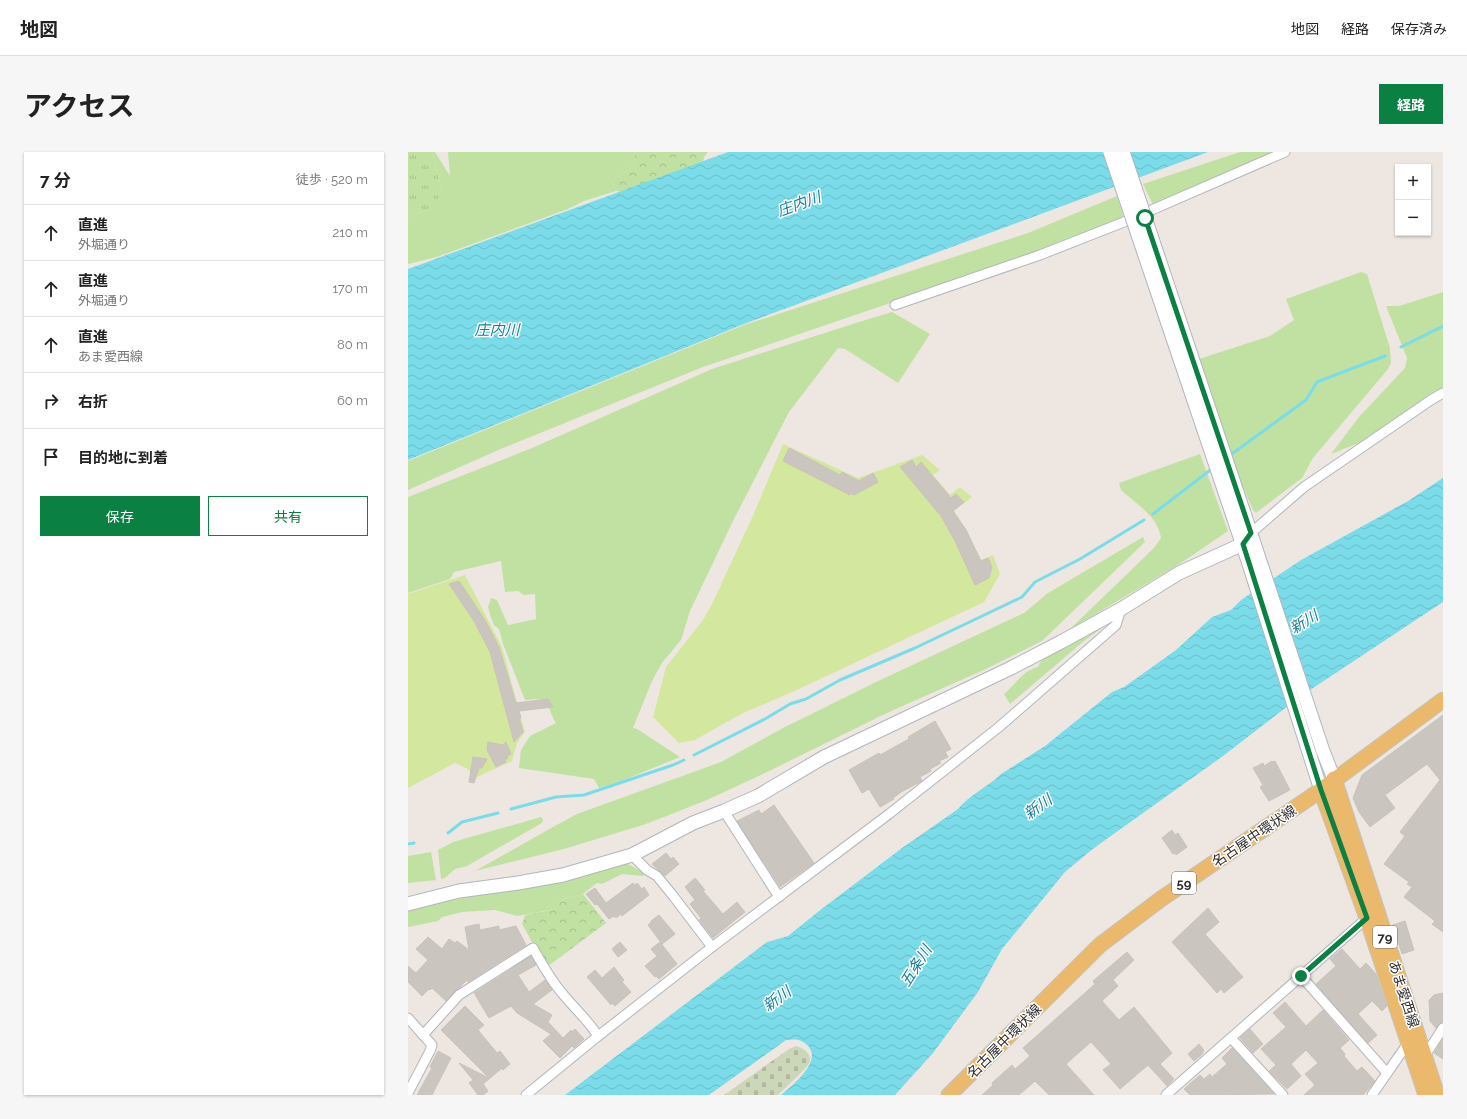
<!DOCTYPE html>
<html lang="ja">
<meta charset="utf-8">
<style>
:root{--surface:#fff;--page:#f6f6f6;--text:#222;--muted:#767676;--line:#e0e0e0;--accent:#0b8043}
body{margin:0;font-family:Raleway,"Noto Sans JP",sans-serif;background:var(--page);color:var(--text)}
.controls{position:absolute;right:12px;top:12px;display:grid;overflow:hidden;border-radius:0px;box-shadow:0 1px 3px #0004}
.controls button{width:36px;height:36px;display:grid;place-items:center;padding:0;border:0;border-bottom:1px solid var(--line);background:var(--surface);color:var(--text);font:20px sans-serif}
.stop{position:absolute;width:12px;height:12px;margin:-9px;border:3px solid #0b8043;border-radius:50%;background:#fff}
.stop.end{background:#0b8043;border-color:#fff;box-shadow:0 1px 4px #0008}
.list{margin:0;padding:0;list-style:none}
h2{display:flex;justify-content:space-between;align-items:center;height:52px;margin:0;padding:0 16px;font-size:17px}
h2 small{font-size:13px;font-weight:400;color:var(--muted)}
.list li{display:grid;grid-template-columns:26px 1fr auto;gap:12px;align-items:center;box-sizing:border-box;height:56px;padding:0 16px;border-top:1px solid var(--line)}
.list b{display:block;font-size:15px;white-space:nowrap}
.list p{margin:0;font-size:13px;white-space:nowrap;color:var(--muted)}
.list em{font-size:13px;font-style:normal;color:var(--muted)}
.actions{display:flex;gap:8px;padding:12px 16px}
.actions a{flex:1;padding:9px 0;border:1px solid var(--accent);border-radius:0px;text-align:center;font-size:14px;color:var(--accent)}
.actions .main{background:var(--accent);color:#fff}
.icon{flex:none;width:22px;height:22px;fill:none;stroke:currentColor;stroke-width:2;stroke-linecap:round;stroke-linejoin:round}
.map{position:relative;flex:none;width:1035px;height:943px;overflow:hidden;border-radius:0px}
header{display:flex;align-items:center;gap:24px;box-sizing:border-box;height:56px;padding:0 20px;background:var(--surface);border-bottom:1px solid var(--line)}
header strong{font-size:19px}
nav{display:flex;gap:22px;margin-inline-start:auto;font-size:14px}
.intro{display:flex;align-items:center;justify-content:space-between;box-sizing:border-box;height:96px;padding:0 24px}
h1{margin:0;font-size:28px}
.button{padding:10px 18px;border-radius:0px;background:var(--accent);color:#fff;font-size:14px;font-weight:700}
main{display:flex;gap:24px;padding:0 24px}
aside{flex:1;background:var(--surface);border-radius:0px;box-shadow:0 1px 3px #0004}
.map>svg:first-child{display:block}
</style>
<header>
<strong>地図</strong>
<nav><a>地図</a><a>経路</a><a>保存済み</a></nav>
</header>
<div class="intro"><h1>アクセス</h1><a class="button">経路</a></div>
<main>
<aside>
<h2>7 分<small>徒歩 · 520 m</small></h2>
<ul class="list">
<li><svg class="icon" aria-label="ahead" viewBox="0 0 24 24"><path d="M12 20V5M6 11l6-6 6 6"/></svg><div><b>直進</b><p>外堀通り</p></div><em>210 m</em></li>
<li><svg class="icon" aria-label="ahead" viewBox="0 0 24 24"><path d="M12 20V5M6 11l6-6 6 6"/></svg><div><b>直進</b><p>外堀通り</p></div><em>170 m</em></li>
<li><svg class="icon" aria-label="ahead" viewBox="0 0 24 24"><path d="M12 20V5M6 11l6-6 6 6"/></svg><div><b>直進</b><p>あま愛西線</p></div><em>80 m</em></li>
<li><svg class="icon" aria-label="right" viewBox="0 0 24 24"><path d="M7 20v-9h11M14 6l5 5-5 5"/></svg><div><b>右折</b></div><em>60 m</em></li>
<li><svg class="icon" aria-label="arrive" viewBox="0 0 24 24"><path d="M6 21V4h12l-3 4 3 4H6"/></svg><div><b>目的地に到着</b></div></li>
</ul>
<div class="actions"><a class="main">保存</a><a>共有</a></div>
</aside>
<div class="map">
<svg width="1035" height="943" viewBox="0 0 1035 943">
<defs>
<pattern id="forest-crowns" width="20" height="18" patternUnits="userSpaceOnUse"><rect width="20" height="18" fill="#c1e1a2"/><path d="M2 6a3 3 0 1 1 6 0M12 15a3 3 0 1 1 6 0" fill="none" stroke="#a6c18c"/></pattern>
<pattern id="cemetery-stones" width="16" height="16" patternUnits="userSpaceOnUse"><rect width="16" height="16" fill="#ccd7b9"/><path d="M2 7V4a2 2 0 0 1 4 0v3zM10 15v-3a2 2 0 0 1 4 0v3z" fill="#b0b99f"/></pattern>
<pattern id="park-tufts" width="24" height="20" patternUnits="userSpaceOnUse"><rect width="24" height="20" fill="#c1e1a2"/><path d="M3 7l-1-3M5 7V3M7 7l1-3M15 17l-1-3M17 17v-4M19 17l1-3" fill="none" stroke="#a6c18c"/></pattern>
<pattern id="water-waves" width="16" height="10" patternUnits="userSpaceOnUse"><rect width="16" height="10" fill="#7bdce9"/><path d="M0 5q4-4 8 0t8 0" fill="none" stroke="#6bbdc8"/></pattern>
</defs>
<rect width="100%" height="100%" fill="#eee7e1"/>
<g fill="#c1e1a2">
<path d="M24 0H27L42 24 40 0H226L228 11 204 30 208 39 176 49 160 57 29 105 0 112V65L21 58 34 39Z"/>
<path d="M832 0H867L745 53 735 32Z"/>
<path d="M709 44 716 66 629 101 295 215 95 296 0 338V309L336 173 620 81Z"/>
<path d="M953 120 959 122 982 196 983 211 980 217 905 306 894 326 848 361 845 358 833 331 791 207 862 184 886 168 878 147Z"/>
<path d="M1035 140V235L1022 242 953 290 923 302 951 265 997 216 999 206 978 154H991Z"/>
<path d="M484 160 522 182 490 231 437 197 430 196 381 260 325 369 282 459 273 488 254 511 244 529 225 576 229 577 272 605 211 630 191 636 186 627 111 616 113 598 122 584 148 571C136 551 145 545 117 548L95 492 91 477 86 473 83 466 80 455 83 446 89 448 100 473 128 467 127 442 116 443 110 439 97 440 93 409 46 420 42 427 0 441V345L124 296 304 217 451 170Z"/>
<path d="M792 302 820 379 773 411 661 478 746 396 753 386C750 364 728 352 713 338L711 331Z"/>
<path d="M735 385 737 390 634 489 578 517 481 560 353 623 299 648 238 672 156 697 67 719 145 675 169 662 313 610 377 575 470 529 616 461 640 441Z"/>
<path d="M701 471 676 489 602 552 596 542C607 533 615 518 630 515L637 502Z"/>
<path d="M133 665 135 667 134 671 59 714 47 717 37 726 33 727 30 698 45 690Z"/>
<path d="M23 700 28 728 0 731V704Z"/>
<path d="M216 710 237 721 235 724 214 722 194 732 189 731 175 742 155 747 147 757 109 764 87 758 54 760 34 765 30 769 0 775V756L105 737Z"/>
</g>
<g fill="url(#forest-crowns)">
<path d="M226 0H300L296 5 295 13 219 40 208 39 204 30 228 11Z"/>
<path d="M175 742 198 771 143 812 137 813 114 772 117 763 147 757 155 747Z"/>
</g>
<path fill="url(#cemetery-stones)" d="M388 894C394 896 403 900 402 909 401 915 376 937 370 943H316L381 897Z"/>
<path fill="url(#park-tufts)" d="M0 0H24L34 39 29 49 21 58 0 65Z"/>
<g fill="#d3e79e">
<path d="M375 292 450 326 514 303 532 318 525 323 542 343 552 335 564 345 546 359 558 377 573 408 585 403 592 422 576 450 391 537 333 562 287 588 271 591 245 565 258 515 295 468 304 452 344 366Z"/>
<path d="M57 423 94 495 117 580 109 591 104 609 67 626 60 617 47 611 0 636V442Z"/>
</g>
<g fill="url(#water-waves)">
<path d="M320 0H800L336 172 0 308V117Z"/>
<path d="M1035 326V450L893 544 815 604 686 696 657 720 594 797 570 840 525 901 487 943H373C384 933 413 911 401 895 394 887 388 887 378 888L301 943H157L359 790 380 784 411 759 494 696 550 657C561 643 580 635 593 622L637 594 704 540 716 535 768 498 804 465 823 458 833 448 893 408 1000 349Z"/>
</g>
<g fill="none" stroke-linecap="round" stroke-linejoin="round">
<g stroke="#7bdce9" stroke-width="3">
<path d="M993 195 1035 174"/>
<path d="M821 304 898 248 909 230 977 204"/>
<path d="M745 362 805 316"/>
<path d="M286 603 357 567 382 552 398 547 432 528 507 496 614 445 627 430 672 407 736 368"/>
<path d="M103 657 148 645 176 643 265 613 276 608"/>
<path d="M40 681 54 670 90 661"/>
<path d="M0 692 6 691"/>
</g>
</g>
<g fill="#cac5bf" stroke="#cac2bb">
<path d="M381 296 432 323 434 320 451 329 465 321 470 330 446 343 442 341V343L375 309Z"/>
<path d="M504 308 508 315 513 310 543 346 548 342 556 350 545 359 558 378 573 409 580 406 584 415 581 426 567 433 547 389 533 364 492 315Z"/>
<path d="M51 429 77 468 91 495 108 551 140 547 145 555 111 559 113 566H111L115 580 106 590 82 500 66 469 41 432Z"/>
<path d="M1035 563V780L1024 772 1027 769 996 745 1004 735 999 732 1001 730 976 712 997 684 992 680 1032 628 1019 612 977 643 987 656 962 675 951 660 945 646 954 623Z"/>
<path d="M527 569 543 597 537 600 540 605 531 609 533 611 522 617 523 619 512 625 514 629 493 640 485 646 486 647 472 655 461 637 454 641 441 618 471 601 472 603 501 587 500 585Z"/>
<path d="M80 590 95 593 98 590 103 602 99 604 100 606 97 608 98 610 88 615 79 598Z"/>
<path d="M65 605 79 607 74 616H71L66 631 61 630Z"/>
<path d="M864 609 865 610 867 609 882 638 861 649 852 635 855 633 845 616 855 611 856 614Z"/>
<path d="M366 653 406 711 372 735 329 669 351 658 353 662Z"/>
<path d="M764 678 767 683 770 681 779 695 768 703 767 701 765 702 754 686Z"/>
<path d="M258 701 263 707 265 705 271 712 257 724 244 712Z"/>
<path d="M287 726 297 738 295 739 315 762 329 750 337 760 305 786 291 768 293 766 282 752 287 748 277 735Z"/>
<path d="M225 731 227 733 229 731 234 737 236 735 241 743 214 764 213 762 208 766 206 764 201 767 189 752 187 753 178 742 187 736 198 751Z"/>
<path d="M800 756 811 770 797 782 835 825 816 841 813 837 809 841 764 790Z"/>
<path d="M251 763 267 782 254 792 240 773 243 770V769Z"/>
<path d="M997 769 1006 798 994 802 985 773Z"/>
<path d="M71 772 72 778 91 774V778L108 774 118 793 60 830 59 828 38 849 24 836 22 838 21 837 14 844 0 830V814L8 821 20 808 8 797 20 785 34 797 41 787 47 791 49 789 61 798 57 775Z"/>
<path d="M212 790 219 798 210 805 204 797Z"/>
<path d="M252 790 269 812 251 827 248 824 247 825 237 814 249 804 243 797Z"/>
<path d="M934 797 952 817 958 811 968 822 979 854 974 859 964 849 950 862 969 883 960 891 908 832 928 814 922 807Z"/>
<path d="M719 800 726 808 705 828 710 834 694 849 711 868 726 855 764 901 752 912 766 927 759 934 740 913 712 937 695 918 703 912 683 890 658 912 686 943H641L627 929 611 943H574L585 933 584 931 604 913 607 917 622 904 615 896 687 832 685 829Z"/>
<path d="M123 804 128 813 110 823 121 840 137 828 144 838 125 852 144 863 140 870 155 886 163 878 164 880 167 877 176 887 166 896 164 894 152 906 135 889 143 882 109 861 103 854 81 866 66 841Z"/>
<path d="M206 815 216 828 214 830 223 840 207 854 204 851 203 853 179 825 187 818 194 826Z"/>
<path d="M1035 841V870L1032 871 1028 876 1022 869 1021 848 1026 843Z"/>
<path d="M877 850 898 874 915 858 941 888 932 896 937 902 936 904 949 919 954 915 967 929 955 943H896L907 933 897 922 910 911 898 898 883 912 893 924 879 937 861 919 868 913 853 897 878 875 865 861Z"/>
<path d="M57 854 76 873 70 878 89 901 92 899 102 912 95 918 94 916 75 932 80 939 75 943H70L61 931 65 928 51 911 81 926 33 878Z"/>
<path d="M842 877 855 892 845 901 832 886Z"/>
<path d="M1035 887V907L1026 901Z"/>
<path d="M791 892 796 898 794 902 786 909 780 902Z"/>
<path d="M824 896 866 942 782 943 776 937 792 923 796 927 802 922 804 925 819 912 814 906Z"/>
<path d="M30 899 43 906 24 943H9L24 916 22 915Z"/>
</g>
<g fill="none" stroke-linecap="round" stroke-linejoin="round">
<defs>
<g id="street">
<path d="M487 153 632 103 716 70 877 0"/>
<path d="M843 381 896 335 1023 248 1035 241"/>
<path d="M316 659 371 745"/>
<path d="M224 703 239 718 249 724 266 745 304 795"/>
<path d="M893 824 979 921"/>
<path d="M0 866 24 893 22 899 0 941"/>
<path d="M15 883 51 843 125 796C134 812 142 827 154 841 166 856 180 868 190 884"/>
<path d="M823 886 875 943"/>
<path d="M1016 905 1035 876"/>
<path d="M118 943 189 885 304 795 481 662 591 575 708 473 713 457"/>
<path d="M758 943 959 766"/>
<path d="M964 943 1000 891"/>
</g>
<g id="secondary">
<path d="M836 361 915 599 926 627"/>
<path d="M826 367 841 412 913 638"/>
<path d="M0 752 51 739 110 731 155 723 224 703 285 671 316 659 350 644 416 605 603 516 653 490 713 457 771 421 835 392 843 381"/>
</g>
<g id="primary">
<path d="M926 627 1029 943"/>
<path d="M913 638 959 766 1018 943"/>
<path d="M541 943 692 793 753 747 913 638 1035 548"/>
</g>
</defs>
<use href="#street" stroke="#b2b5bd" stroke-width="11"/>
<use href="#secondary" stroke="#b2b5bd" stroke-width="15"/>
<use href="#primary" stroke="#c4c4c4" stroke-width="17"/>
<use href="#street" stroke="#fff" stroke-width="9"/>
<use href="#secondary" stroke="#fff" stroke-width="13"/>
<use href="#primary" stroke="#eab96b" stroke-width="15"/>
<defs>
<g id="secondary-bridge">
<path d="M702 0 826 367"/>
<path d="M715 0 836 361"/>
</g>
</defs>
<use href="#secondary-bridge" stroke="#b2b5bd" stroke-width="15" stroke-linecap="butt"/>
<use href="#secondary-bridge" stroke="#fff" stroke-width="13"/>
</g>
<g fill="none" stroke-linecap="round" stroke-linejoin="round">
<path stroke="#0b8043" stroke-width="5" d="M737 66 843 381 835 392 913 638 959 766 893 824"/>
</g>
<g text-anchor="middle" stroke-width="3" stroke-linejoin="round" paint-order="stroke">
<g fill="#fff" stroke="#6d6d6d" stroke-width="1">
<rect x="764" y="720" width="24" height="22" rx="3"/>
<rect x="965" y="774" width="24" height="22" rx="3"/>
</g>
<g font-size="13" font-weight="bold" fill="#2e2e2e">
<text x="776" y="736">59</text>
<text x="977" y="790">79</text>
</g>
<g font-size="14" fill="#2e2e2e" stroke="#fff">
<text transform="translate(846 684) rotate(-34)" y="5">名古屋中環状線</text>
<text transform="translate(996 842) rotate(72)" y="5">あま愛西線</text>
<text transform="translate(596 889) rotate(-45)" y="5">名古屋中環状線</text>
</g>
<g font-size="15" font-style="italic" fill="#15809a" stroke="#fff">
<text transform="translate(391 52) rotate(-20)" y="5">庄内川</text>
<text x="89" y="183">庄内川</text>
<text transform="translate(896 470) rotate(-31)" y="5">新川</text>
<text transform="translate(630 655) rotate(-36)" y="5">新川</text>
<text transform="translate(508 814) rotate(-58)" y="5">五条川</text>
<text transform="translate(369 847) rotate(-36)" y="5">新川</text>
</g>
</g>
</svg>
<div class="controls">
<button>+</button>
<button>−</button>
</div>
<div class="stop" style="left:737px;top:66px"></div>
<div class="stop end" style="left:893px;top:824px"></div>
</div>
</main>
